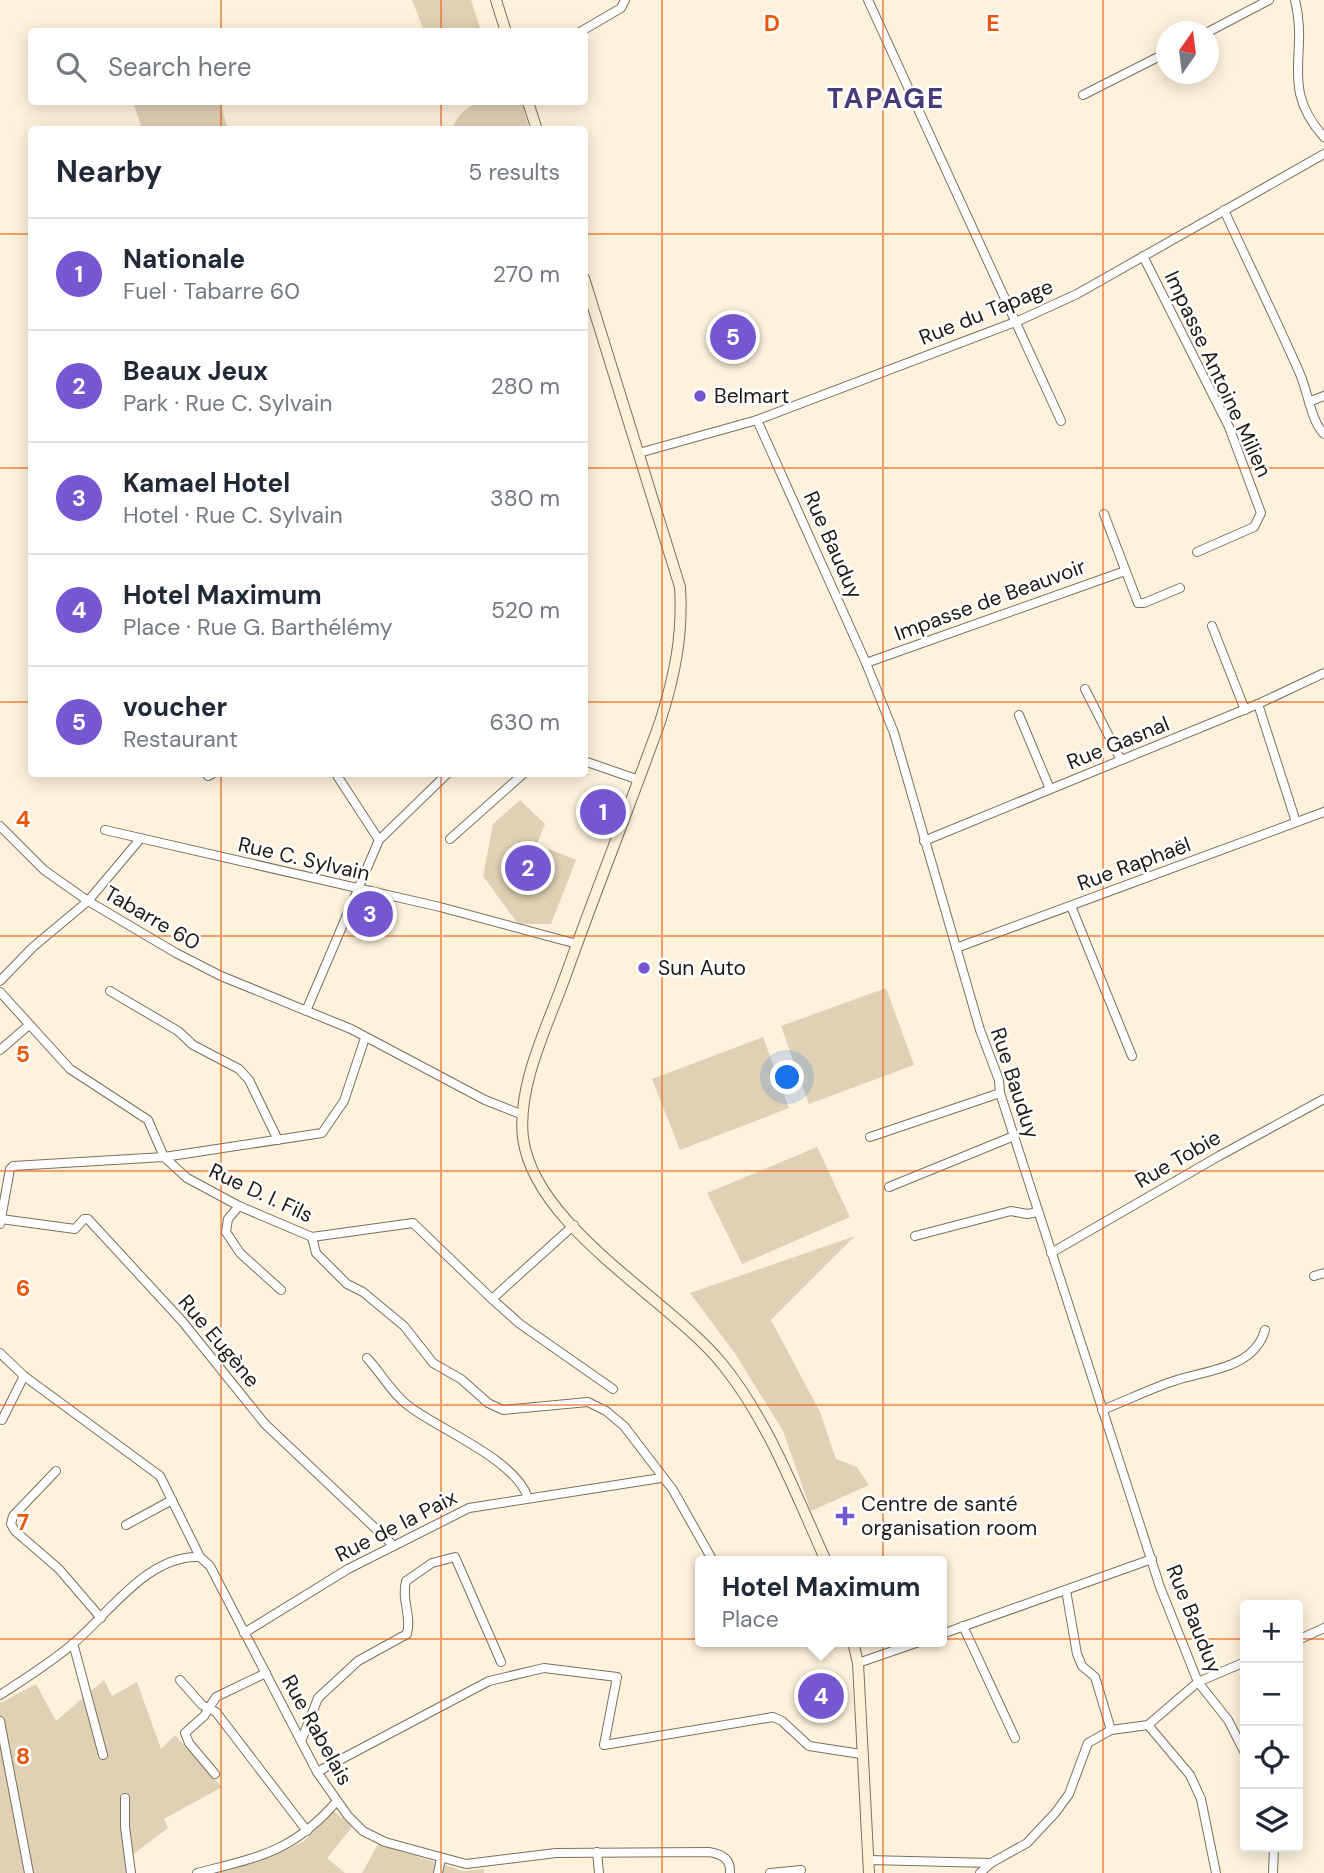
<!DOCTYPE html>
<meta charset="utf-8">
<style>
:root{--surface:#fff;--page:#f2f2f3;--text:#1f2937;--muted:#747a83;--line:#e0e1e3;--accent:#7757d1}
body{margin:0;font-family:"DM Sans",sans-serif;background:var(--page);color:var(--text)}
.controls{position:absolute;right:21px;bottom:21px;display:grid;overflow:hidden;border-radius:7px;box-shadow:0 4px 18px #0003}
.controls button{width:63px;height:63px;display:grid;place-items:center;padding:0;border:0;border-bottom:2px solid var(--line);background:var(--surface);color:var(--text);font:35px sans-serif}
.compass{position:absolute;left:1156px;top:21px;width:63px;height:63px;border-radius:50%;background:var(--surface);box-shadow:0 4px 18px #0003;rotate:14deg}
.you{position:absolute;left:788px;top:1078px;width:24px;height:24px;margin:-18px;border:5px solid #fff;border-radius:50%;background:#1a73e8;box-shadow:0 0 0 10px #1a73e833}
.badge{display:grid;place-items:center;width:46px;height:46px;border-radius:50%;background:var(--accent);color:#fff;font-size:23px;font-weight:700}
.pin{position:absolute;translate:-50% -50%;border:4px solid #fff;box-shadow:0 2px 7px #0006}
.popup{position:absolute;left:695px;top:1556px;width:252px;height:91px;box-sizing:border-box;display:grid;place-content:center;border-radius:7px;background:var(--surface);filter:drop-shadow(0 2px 5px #0005);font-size:23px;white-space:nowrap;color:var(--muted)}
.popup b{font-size:26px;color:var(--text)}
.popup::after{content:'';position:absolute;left:50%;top:100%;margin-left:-14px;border:14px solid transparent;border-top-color:var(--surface)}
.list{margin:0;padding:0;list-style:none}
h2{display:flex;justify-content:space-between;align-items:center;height:91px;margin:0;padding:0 28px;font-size:30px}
h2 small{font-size:23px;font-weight:400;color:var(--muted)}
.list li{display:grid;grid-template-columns:46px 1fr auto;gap:21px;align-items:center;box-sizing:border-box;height:112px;padding:0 28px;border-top:2px solid var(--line)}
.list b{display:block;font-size:26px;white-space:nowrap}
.list p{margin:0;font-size:23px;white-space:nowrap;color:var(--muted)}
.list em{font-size:23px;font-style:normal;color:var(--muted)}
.icon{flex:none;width:38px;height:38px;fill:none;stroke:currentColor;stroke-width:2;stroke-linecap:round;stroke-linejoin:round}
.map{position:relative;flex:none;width:1324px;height:1873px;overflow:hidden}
.search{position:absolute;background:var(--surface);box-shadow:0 4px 18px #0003;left:28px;top:28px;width:560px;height:77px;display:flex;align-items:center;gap:18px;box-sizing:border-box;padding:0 24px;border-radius:7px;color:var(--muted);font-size:26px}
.panel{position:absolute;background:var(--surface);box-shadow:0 4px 18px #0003;left:28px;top:126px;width:560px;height:651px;border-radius:7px}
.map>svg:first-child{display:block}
</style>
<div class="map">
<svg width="1324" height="1873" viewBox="0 0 1324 1873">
<rect width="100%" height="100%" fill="#fff2dd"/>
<g fill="#e0d0b4">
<path d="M412 0H471L481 31H424Z"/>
<path d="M133 102H220L228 129H142Z"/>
<path d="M477 102H522L529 129H453C456 115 466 109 477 102Z"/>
<path d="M520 800 545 824 537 844 576 860 551 924H518L483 876 493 824Z"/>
<path d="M886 988 914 1065 809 1104 781 1026Z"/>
<path d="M763 1037 789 1108 680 1150 652 1079Z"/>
<path d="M817 1147 850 1217 742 1264 707 1193Z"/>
<path d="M855 1236 771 1320 820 1412 836 1459 857 1467 869 1485 811 1511 783 1431 736 1355 690 1293Z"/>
<path d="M104 1680 112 1696 137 1682 161 1749 175 1735 222 1787 164 1819 168 1828 132 1855 135 1873H0V1703L36 1684 56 1721Z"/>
<path d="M334 1811 352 1827 327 1858 345 1873H219L272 1857 304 1841Z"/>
<path d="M378 1844 464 1871 484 1869V1873H362Z"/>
</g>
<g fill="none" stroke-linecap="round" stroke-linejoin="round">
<defs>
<g id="minor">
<path d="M868 0 1061 421"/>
<path d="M1295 0C1309 54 1279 88 1324 137"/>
<path d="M580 32 621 8 625 0"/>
<path d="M1208 32 1269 0"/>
<path d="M1083 95 1166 53"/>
<path d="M1224 210C1249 265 1276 319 1300 374 1308 392 1311 421 1324 434"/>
<path d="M1143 256 1229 427 1261 513 1254 527 1197 552"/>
<path d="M1311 401 1324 396"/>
<path d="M757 420 866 663 894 733 980 1030 999 1080 1000 1093 1160 1587 1198 1682 1228 1720 1245 1753"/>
<path d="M639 453 757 420 1018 321 1077 294 1324 154"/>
<path d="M1104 514 1138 603H1144L1180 588"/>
<path d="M1212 626 1245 710"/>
<path d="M866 663 1125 571"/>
<path d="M1085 689 1121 760"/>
<path d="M1258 704 1296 822"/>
<path d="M1019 715 1050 789"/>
<path d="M584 761 639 780"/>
<path d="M336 774 379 840"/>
<path d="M208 776 212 774"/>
<path d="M0 826 44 870 88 901 176 953 221 976 351 1029 485 1100 523 1115"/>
<path d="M105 830 440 907 577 944"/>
<path d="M450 839 523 774"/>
<path d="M924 841 1258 704 1324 673"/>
<path d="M1071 906 1132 1056"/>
<path d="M956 948 1324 812"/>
<path d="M0 981 33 947 88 901 141 838"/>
<path d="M110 991 178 1031 193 1045 239 1069 249 1080 278 1140"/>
<path d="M0 992 70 1069 148 1120 164 1157 322 1133 344 1101 365 1038"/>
<path d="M306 1011 379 840 447 774"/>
<path d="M0 1050 29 1025"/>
<path d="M870 1137 1000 1093"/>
<path d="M889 1187 1014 1136"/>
<path d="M239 1206 228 1219 226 1232 240 1253 281 1290"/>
<path d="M1 1219 75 1229 84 1219H88L182 1321 265 1424 394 1546"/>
<path d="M0 1224 10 1169 13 1166 164 1157 187 1178 239 1206 312 1237 413 1223 492 1299 574 1225"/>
<path d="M915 1236 1011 1211 1027 1214 1038 1212"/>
<path d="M312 1237 316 1253 347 1284 363 1292 404 1326 433 1363 461 1379 488 1403 503 1410 588 1402 606 1411 624 1426 673 1490 713 1561"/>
<path d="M1051 1253 1219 1156 1324 1099"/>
<path d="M1314 1276 1324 1273"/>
<path d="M492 1299 520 1324 613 1389"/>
<path d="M0 1353 24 1376 160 1476 200 1557"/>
<path d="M367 1358C382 1374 392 1394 410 1407 442 1431 516 1460 528 1498"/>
<path d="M1102 1410C1126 1401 1149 1389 1174 1381 1206 1370 1254 1369 1265 1330"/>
<path d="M2 1420 24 1376"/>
<path d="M56 1471 13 1516 11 1524 15 1531 59 1569 101 1618"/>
<path d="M126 1525 172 1500"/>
<path d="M1066 1590 1077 1654 1082 1666 1095 1677 1111 1730"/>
<path d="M963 1626 1015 1738"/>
<path d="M244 1633 348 1569 469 1508 661 1478"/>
<path d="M942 1634 1152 1559"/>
<path d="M1298 1640 1324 1628"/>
<path d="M73 1643 103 1755"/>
<path d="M858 1663 919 1642"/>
<path d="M180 1680 202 1705 216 1712 307 1831"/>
<path d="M0 1695C26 1678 52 1662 75 1642 110 1612 149 1554 200 1557L210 1566 317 1772 348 1816 363 1831 385 1842 466 1864 556 1853 709 1852C722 1854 731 1859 730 1873"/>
<path d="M0 1721 29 1873"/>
<path d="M1148 1725 1190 1775 1201 1799 1216 1873"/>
<path d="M302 1739 318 1698 358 1661 407 1634C412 1616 401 1600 406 1581L432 1563 455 1557 501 1662"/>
<path d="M317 1772 489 1681 544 1668 617 1677 604 1745 773 1717 782 1721 809 1746 861 1754"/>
<path d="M215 1774 189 1743 185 1733 204 1716 216 1697 266 1673"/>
<path d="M125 1798V1827L131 1873"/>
<path d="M597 1852 599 1873"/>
<path d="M868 1860 991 1863 1027 1843 1056 1812 1069 1794 1088 1743 1111 1730 1148 1725 1198 1682 1245 1662"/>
<path d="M197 1873C259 1857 293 1852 337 1801"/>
<path d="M438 1873 441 1859"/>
<path d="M770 1873 801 1870"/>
<path d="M980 1873 991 1863"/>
<path d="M1273 1873 1274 1847"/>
</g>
<g id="secondary">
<path d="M496 0 506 32"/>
<path d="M528 102 537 130"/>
<path d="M584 278 680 587C683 635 675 675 660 722 629 808 595 893 564 980 547 1027 517 1086 523 1138 535 1228 670 1299 723 1365 769 1422 796 1495 826 1561"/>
<path d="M853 1642 858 1663 869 1873"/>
</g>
</defs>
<use href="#minor" stroke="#7b705d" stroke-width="10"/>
<use href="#secondary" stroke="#7b705d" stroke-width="12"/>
<use href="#minor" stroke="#fff" stroke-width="8"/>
<use href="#secondary" stroke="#fef1da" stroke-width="10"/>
</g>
<path fill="none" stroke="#e8590c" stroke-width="2" stroke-opacity="0.55" d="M221 0V32M441 0V32M662 0V1873M883 0V1873M1103 0V1873M221 102V130M441 102V130M0 234H32M584 234H1324M0 468H32M584 468H1324M0 702H32M584 702H1324M221 774V1873M441 774V1873M0 936H1324M0 1171H1324M0 1405H1324M0 1639H1245M1298 1639H1324"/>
<g fill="#7757d1" stroke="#fff" stroke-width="2.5">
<circle cx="700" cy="396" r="7"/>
<circle cx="644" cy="968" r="7"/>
<path d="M841.5 1505.5h7v7h7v7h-7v7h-7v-7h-7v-7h7z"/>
</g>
<g text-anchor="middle" stroke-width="5" stroke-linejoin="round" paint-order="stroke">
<g font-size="21" fill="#1f1a13" stroke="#fff">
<text transform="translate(986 312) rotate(-22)" y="7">Rue du Tapage</text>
<text transform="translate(1218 374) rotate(65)" y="7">Impasse Antoine Milien</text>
<text transform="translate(833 545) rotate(66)" y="7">Rue Bauduy</text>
<text transform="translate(990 600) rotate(-20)" y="7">Impasse de Beauvoir</text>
<text transform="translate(1118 743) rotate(-22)" y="7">Rue Gasnal</text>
<text transform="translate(304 859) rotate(13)" y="7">Rue C. Sylvain</text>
<text transform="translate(1134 864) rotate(-20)" y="7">Rue Raphaël</text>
<text transform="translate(152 918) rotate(30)" y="7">Tabarre 60</text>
<text transform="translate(1015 1083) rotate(72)" y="7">Rue Bauduy</text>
<text transform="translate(1178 1159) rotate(-30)" y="7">Rue Tobie</text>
<text transform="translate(261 1193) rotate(25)" y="7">Rue D. I. Fils</text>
<text transform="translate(219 1341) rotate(50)" y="7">Rue Eugène</text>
<text transform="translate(396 1526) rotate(-27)" y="7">Rue de la Paix</text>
<text transform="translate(1194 1619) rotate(68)" y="7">Rue Bauduy</text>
<text transform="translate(317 1730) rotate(61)" y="7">Rue Rabelais</text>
</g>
<g font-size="21" fill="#1f1a13" stroke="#fff" text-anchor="start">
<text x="714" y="403">Belmart</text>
<text x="658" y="975">Sun Auto</text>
<text x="861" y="1511">Centre de santé<tspan x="861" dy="24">organisation room</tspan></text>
</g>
<g font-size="28" font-weight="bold" letter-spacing="2" fill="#493b78" stroke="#fff">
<text x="886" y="108">TAPAGE</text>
</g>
</g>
<g font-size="23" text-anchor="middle" font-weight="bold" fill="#e8590c" stroke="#fff" stroke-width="5" stroke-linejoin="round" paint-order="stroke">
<text x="772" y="31">D</text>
<text x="993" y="31">E</text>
<text x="23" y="827">4</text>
<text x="23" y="1062">5</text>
<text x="23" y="1296">6</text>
<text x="23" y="1530">7</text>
<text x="23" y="1764">8</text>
</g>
</svg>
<div class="controls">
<button>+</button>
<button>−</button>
<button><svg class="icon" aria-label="locate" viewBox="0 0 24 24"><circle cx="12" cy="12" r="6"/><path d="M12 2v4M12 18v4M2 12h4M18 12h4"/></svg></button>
<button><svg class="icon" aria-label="layers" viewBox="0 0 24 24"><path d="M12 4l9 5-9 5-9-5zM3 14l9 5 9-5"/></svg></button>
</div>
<svg class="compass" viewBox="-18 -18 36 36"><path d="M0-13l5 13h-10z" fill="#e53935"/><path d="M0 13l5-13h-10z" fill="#747a83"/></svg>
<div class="you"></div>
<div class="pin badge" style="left:603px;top:812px">1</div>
<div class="pin badge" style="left:528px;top:868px">2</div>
<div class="pin badge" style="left:370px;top:914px">3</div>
<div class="pin badge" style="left:821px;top:1696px">4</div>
<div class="popup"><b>Hotel Maximum</b>Place</div>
<div class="pin badge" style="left:733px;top:337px">5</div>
<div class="search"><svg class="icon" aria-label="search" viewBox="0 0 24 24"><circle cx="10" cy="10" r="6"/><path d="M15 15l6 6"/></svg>Search here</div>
<section class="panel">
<h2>Nearby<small>5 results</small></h2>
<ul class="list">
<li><span class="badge">1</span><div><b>Nationale</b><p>Fuel · Tabarre 60</p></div><em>270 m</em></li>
<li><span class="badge">2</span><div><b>Beaux Jeux</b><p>Park · Rue C. Sylvain</p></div><em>280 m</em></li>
<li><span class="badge">3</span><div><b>Kamael Hotel</b><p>Hotel · Rue C. Sylvain</p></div><em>380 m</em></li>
<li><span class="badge">4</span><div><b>Hotel Maximum</b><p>Place · Rue G. Barthélémy</p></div><em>520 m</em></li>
<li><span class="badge">5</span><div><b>voucher</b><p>Restaurant</p></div><em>630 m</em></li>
</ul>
</section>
</div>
